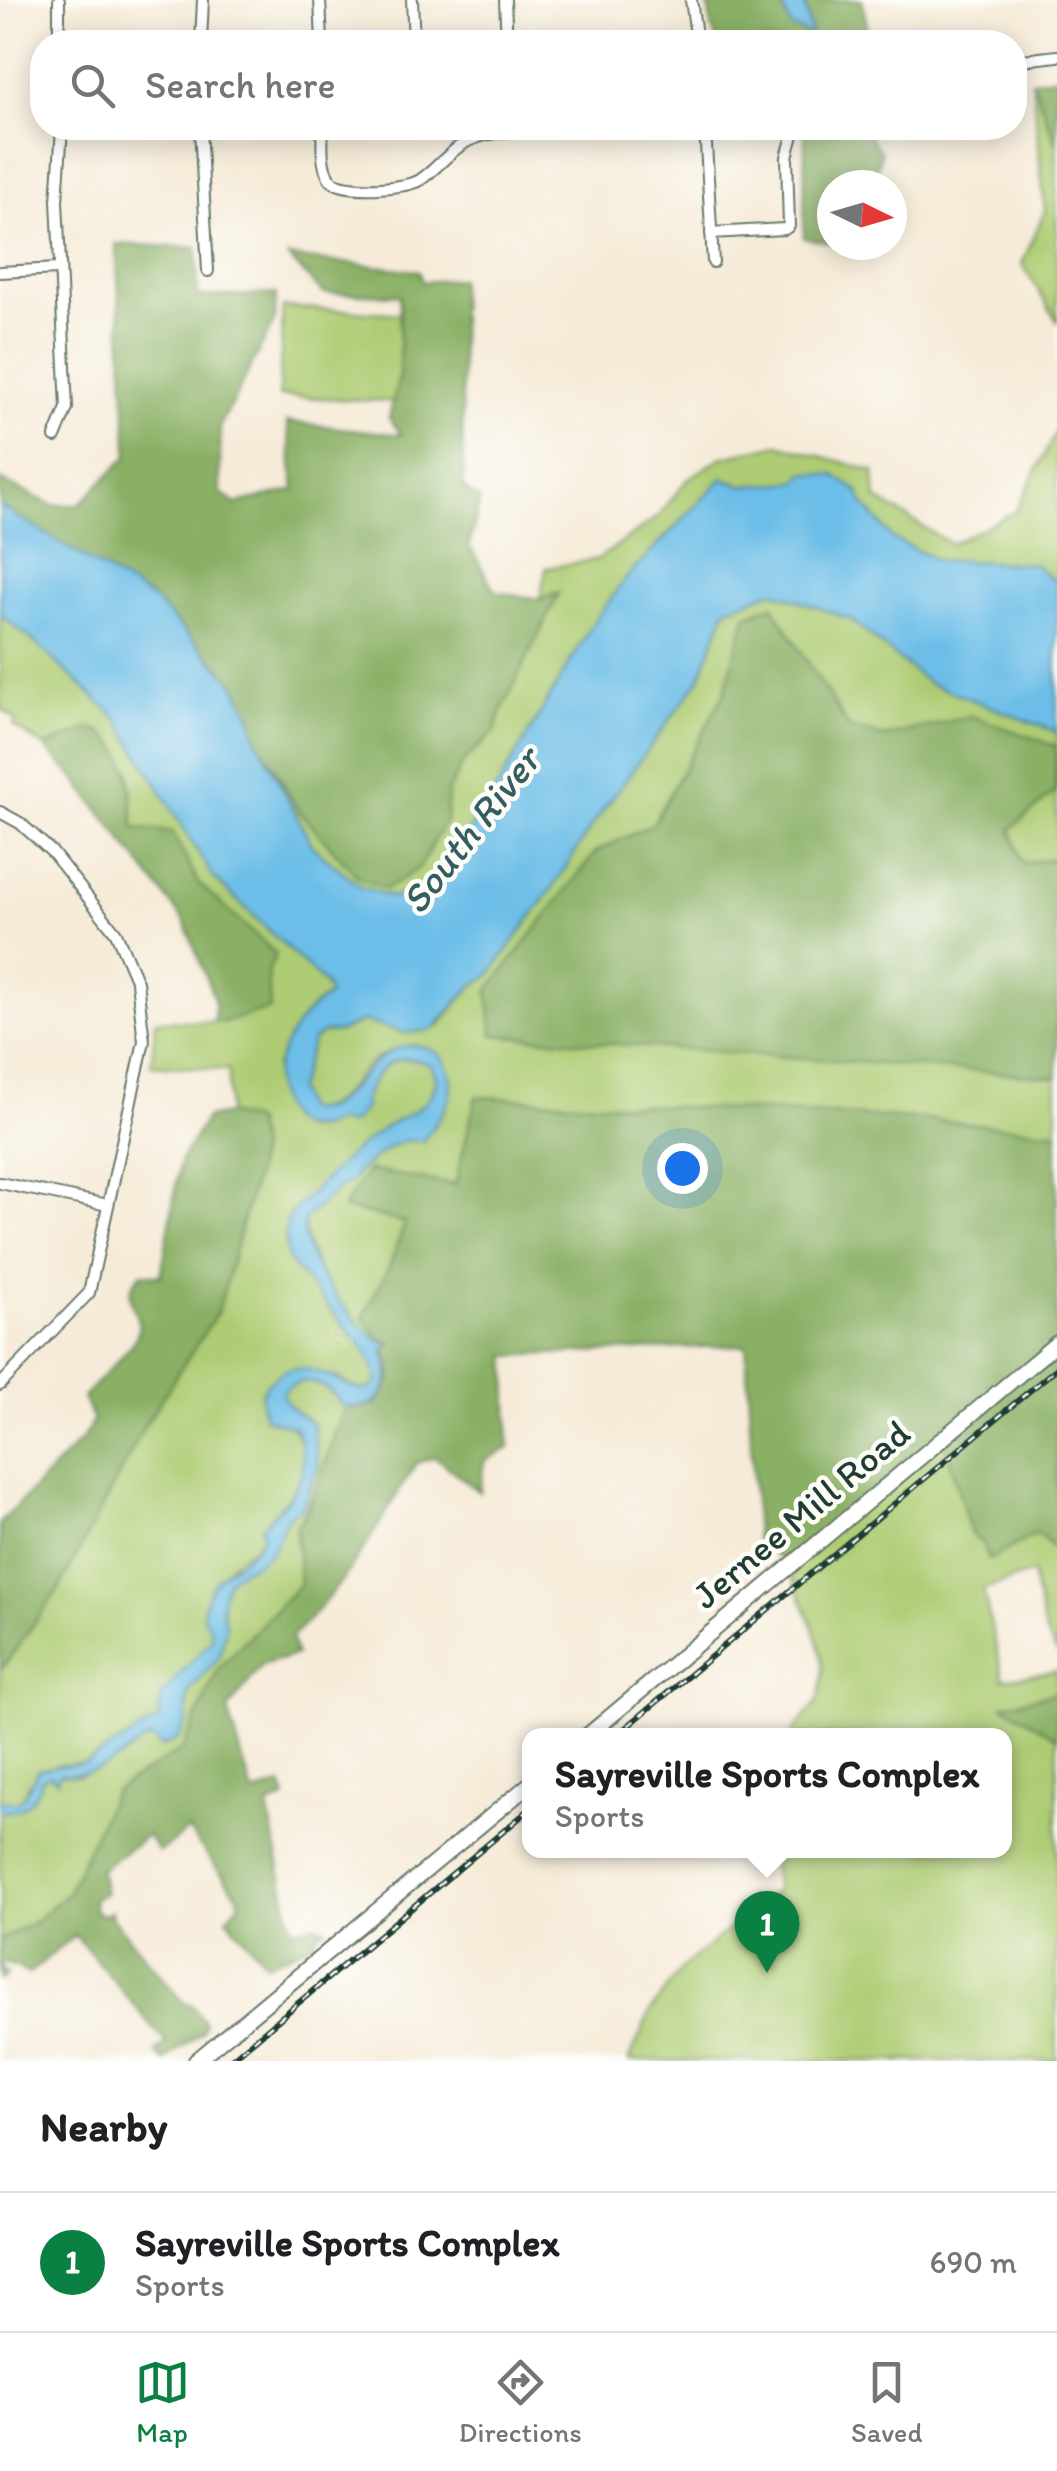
<!DOCTYPE html>
<style>
:root{--surface:#fff;--page:#f6f6f6;--text:#202124;--muted:#757577;--line:#e0e0e0;--accent:#0b8043}
body{margin:0;font-family:Itim,sans-serif;background:var(--page);color:var(--text)}
.compass{position:absolute;left:817px;top:170px;width:90px;height:90px;border-radius:50%;background:var(--surface);box-shadow:0 5px 25px #0003;rotate:95deg}
.you{position:absolute;left:682px;top:1168px;width:35px;height:35px;margin:-25px;border:8px solid #fff;border-radius:50%;background:#1a73e8;box-shadow:0 0 0 15px #1a73e833}
.badge{display:grid;place-items:center;width:65px;height:65px;border-radius:50%;background:var(--accent);color:#fff;font-size:32px;font-weight:700}
.pin{position:absolute;translate:-50% -82px;filter:drop-shadow(0 2px 5px #0008)}
.pin::after{content:'';position:absolute;top:52px;width:35px;height:30px;background:inherit;clip-path:polygon(0 0,100% 0,50% 100%)}
.popup{position:absolute;left:522px;top:1728px;width:490px;height:130px;box-sizing:border-box;display:grid;place-content:center;border-radius:20px;background:var(--surface);filter:drop-shadow(0 2px 8px #0005);font-size:32px;white-space:nowrap;color:var(--muted)}
.popup b{font-size:38px;color:var(--text)}
.popup::after{content:'';position:absolute;left:50%;top:100%;margin-left:-20px;border:20px solid transparent;border-top-color:var(--surface)}
.list{margin:0;padding:0;list-style:none}
h2{display:flex;justify-content:space-between;align-items:center;height:130px;margin:0;padding:0 40px;font-size:42px}
h2 small{font-size:32px;font-weight:400;color:var(--muted)}
.list li{display:grid;grid-template-columns:65px 1fr auto;gap:30px;align-items:center;box-sizing:border-box;height:140px;padding:0 40px;border-top:2px solid var(--line)}
.list b{display:block;font-size:38px;white-space:nowrap}
.list p{margin:0;font-size:32px;white-space:nowrap;color:var(--muted)}
.list em{font-size:32px;font-style:normal;color:var(--muted)}
.icon{flex:none;width:55px;height:55px;fill:none;stroke:currentColor;stroke-width:2;stroke-linecap:round;stroke-linejoin:round}
.map{position:relative;flex:none;width:1057px;height:2061px;overflow:hidden}
.search{position:absolute;background:var(--surface);box-shadow:0 5px 25px #0003;left:30px;right:30px;top:30px;height:110px;display:flex;align-items:center;gap:25px;box-sizing:border-box;padding:0 35px;border-radius:40px;color:var(--muted);font-size:38px}
.sheet{height:270px;background:var(--surface)}
nav{display:flex;justify-content:space-around;align-items:center;box-sizing:border-box;height:140px;border-top:2px solid var(--line);background:var(--surface);font-size:28px;color:var(--muted)}
nav a{display:grid;justify-items:center;gap:5px}
nav .on{color:var(--accent)}
.map>svg:first-child{display:block}
</style>
<div class="map">
<svg width="1057" height="2061" viewBox="0 0 1057 2061">
<rect width="100%" height="100%" fill="#fdfcf7"/>
<filter id="ink" filterUnits="userSpaceOnUse"><feTurbulence type="fractalNoise" baseFrequency=".01" numOctaves="2"/><feDisplacementMap in="SourceGraphic" scale="20" xChannelSelector="R" yChannelSelector="G"/><feConvolveMatrix kernelMatrix="1 2 1 2 8 2 1 2 1" color-interpolation-filters="sRGB"/></filter>
<filter id="wash" filterUnits="userSpaceOnUse"><feTurbulence type="fractalNoise" baseFrequency=".0048" numOctaves="4" result="noise"/><feDisplacementMap in="SourceGraphic" scale="40" xChannelSelector="R" yChannelSelector="G"/><feGaussianBlur stdDeviation="2.25" result="paint"/><feColorMatrix in="noise" values="0 0 0 0 0 0 0 0 0 0 0 0 0 0 0 0 0 1.4 0 .05"/><feComposite in="paint" operator="in"/></filter>
<g filter="url(#wash)">
<rect width="100%" height="100%" fill="#f6ebd8"/>
<g fill="#aecc73" stroke="#668454" stroke-width="2.5">
<path d="M1032 81 1057 144V321L1022 264 1045 211Z"/>
<path d="M283 307 404 314 400 402 279 396Z"/>
<path d="M1057 430V583L1034 564 937 560 893 539 862 502 798 482 745 486 722 479 627 577 593 623 494 793 440 875 414 897H391L361 887 313 847 257 739 299 811 358 877 446 820 448 790 464 761 495 731 502 710 557 593 540 599 546 568 598 559 658 517 688 479 721 458 778 444 874 471 876 498 951 544 1016 511Z"/>
<path d="M773 591 850 619 928 683 1057 732V858L1022 863 1011 828 1055 792 971 716 885 737 849 728 772 606 747 616 724 694 653 824 595 852 493 1034 1057 1077V1132L920 1119 476 1097 455 1185 368 1170 344 1208 405 1223 390 1265 391 1383 376 1404 356 1409 296 1528 300 1584 218 1669 183 1749 114 1791 68 1892 34 1922 0 1940V1811C21 1814 37 1800 41 1779L50 1775 57 1780 59 1774 79 1776 122 1757 142 1741 151 1738 158 1741 186 1723 188 1693 220 1656V1643L225 1634 222 1596 230 1577 271 1552 283 1524 318 1466 313 1424C301 1414 287 1409 282 1393 302 1371 329 1384 342 1406L389 1382C393 1351 371 1337 352 1316 329 1290 303 1255 304 1220L338 1189 355 1179V1175C374 1159 396 1135 422 1141L444 1061C429 1058 403 1048 388 1053 354 1064 345 1114 305 1110L296 1090 313 1040 324 1032H339L363 1021 406 1033 438 1027 473 985 488 977 551 889 593 824 699 680 726 609Z"/>
<path d="M0 615 29 637 118 719 213 877 325 984 329 996C301 1009 289 1042 275 1067L307 1128C328 1126 350 1120 363 1101 368 1094 369 1085 373 1078 386 1056 410 1056 431 1065L437 1080 428 1100 418 1110 391 1126 290 1213 289 1261 368 1352 378 1380 372 1388 360 1390 336 1377 314 1373 261 1391C319 1452 320 1466 261 1527L263 1535C256 1551 238 1555 227 1568 216 1580 209 1623 212 1639 198 1658 177 1673 166 1694L162 1693 158 1720 86 1763 56 1765 28 1784 23 1798 16 1803 0 1800V1671L60 1587 146 1423 218 1311 255 1176 259 1147 255 1123 228 1114 229 1070 151 1065 156 1020 225 1022 268 971 276 954 198 884 172 832 134 829 130 771 90 728 45 747 13 726 16 720 0 708Z"/>
<path d="M944 1438 971 1534 984 1545 989 1559 1038 1533 1057 1551V1653L1045 1632 1032 1573 983 1589 1003 1679 1057 1671 1056 1693 1004 1705 1057 1738V2061H629L650 2012 682 1968 776 1891 771 1851 1004 1850V1736H794L793 1731C801 1721 817 1706 820 1694 832 1646 802 1609 789 1567Z"/>
</g>
<g fill="#8ab065" stroke="#54764c" stroke-width="2.5">
<path d="M708 0H779L792 28 811 34 804 0H862L870 42H718L711 27Z"/>
<path d="M1057 76V144L1032 81Z"/>
<path d="M805 128H864L881 153 872 185H832V243L804 238Z"/>
<path d="M116 244 197 248 198 297 276 294 275 320 220 426V492L236 504 295 490 287 422 402 435 389 418 399 377 400 295 323 293 288 257 419 271 422 282 459 279 464 489 480 500 469 546 496 592 540 599 559 593 502 710 495 731 464 761 448 790 446 820 419 868 386 889 358 877 299 811 257 739 251 715 235 683 154 600 0 506V480L52 505H79L128 456Z"/>
<path d="M772 605 849 728 885 737 971 716 1056 746 1055 792 1011 829 1022 863 1057 858V1077L493 1035 488 991 596 852 653 824 724 694 746 616Z"/>
<path d="M90 728C133 741 131 791 134 828L172 832 199 884 276 954 268 971 270 1009 225 1022H214L215 1001 185 922 77 781 45 747Z"/>
<path d="M476 1097 920 1119 1057 1132V1551L1037 1533 989 1560 984 1545 971 1534 944 1439 789 1567 756 1539 746 1345 507 1356 509 1448 484 1461 480 1492 435 1457 416 1463C379 1524 344 1589 291 1637L296 1655 261 1665 228 1710 253 1794 282 1785 286 1798 268 1807 292 1929 314 1924 326 1929 316 1934 313 1943 267 1964 227 1918 239 1904V1897L188 1830 159 1852 147 1835 100 1870 105 1893 93 1898 95 1912 105 1915 111 1911 112 1918 183 2002 192 2005 205 2023 203 2031 164 2061 156 2052 166 2043 75 1935 28 1974 17 1967 3 1963 0 1966 7 1975 0 1980V1940L34 1922 68 1893 114 1791 183 1749 218 1669 300 1584 296 1528 308 1511 343 1411 376 1404C390 1385 398 1374 385 1351L391 1343 379 1339 363 1317 390 1265 405 1223 343 1208 368 1170 455 1185Z"/>
<path d="M228 1114 255 1122 259 1147 255 1176 218 1311 146 1423 60 1587 0 1671V1523L83 1438 93 1421 83 1397C97 1381 126 1356 136 1337 148 1313 113 1301 142 1273L161 1276 180 1162 206 1118Z"/>
<path d="M1057 1692V1738L1003 1705 1056 1693Z"/>
</g>
<g fill="#6cbee8" stroke="#467e8e" stroke-width="2.5">
<path d="M779 0H804L811 35 792 28Z"/>
<path d="M803 473 834 475 859 492 862 502 893 539 937 560 1034 564 1057 583V732L928 683 850 619 773 591 726 609 699 680 593 824 552 889 488 977 473 985 432 1030 406 1033 363 1021 339 1032 324 1033 313 1040 297 1090 305 1110C316 1111 326 1110 335 1103 363 1081 392 1025 437 1053 446 1060 452 1077 451 1088 449 1109 434 1125 422 1142 396 1134 374 1159 355 1174V1179L338 1189 304 1220C304 1231 304 1241 308 1251 318 1277 363 1338 389 1344L383 1351C394 1374 388 1403 359 1407 358 1407 343 1406 342 1406 340 1404 340 1401 338 1399 323 1381 299 1374 283 1392 286 1409 301 1414 313 1424L318 1466 302 1508C280 1515 284 1536 270 1552 251 1575 226 1562 222 1602 221 1611 222 1617 226 1625L220 1656 188 1693 186 1723 178 1739 162 1747 151 1738C139 1742 133 1749 123 1756 104 1770 82 1776 59 1774L57 1781 50 1775 41 1780C37 1800 21 1814 0 1811V1800L16 1803 23 1798 39 1769 86 1763 158 1720 162 1692 167 1693 171 1684 212 1639 209 1624 203 1618C205 1565 247 1570 263 1535L261 1527C296 1492 314 1478 296 1427L265 1418C259 1402 259 1393 270 1381 297 1352 333 1380 360 1390L372 1388 378 1380 367 1352 289 1261C285 1248 283 1227 290 1215 293 1208 301 1204 306 1198 330 1174 353 1149 381 1130 402 1115 430 1111 437 1080L431 1065C392 1048 377 1068 363 1102L366 1106 353 1122 343 1124 339 1121C328 1125 314 1132 301 1127 281 1120 270 1083 277 1065 285 1040 305 1007 329 996L325 984 213 877 118 719 29 637 0 615V506L154 600 235 684 251 715 257 739 313 847 361 887 391 897H414L440 875 494 793 593 623 627 577 722 479 745 486 797 482Z"/>
</g>
</g>
<g filter="url(#ink)">
<g fill="none" stroke-linecap="round" stroke-linejoin="round">
<defs>
<g id="street">
<path d="M59 0V42"/>
<path d="M320 0 322 42"/>
<path d="M412 0 414 42"/>
<path d="M505 0 507 42"/>
<path d="M691 0 697 42"/>
<path d="M201 42 203 0"/>
<path d="M531 42 620 38 625 42"/>
<path d="M1014 61 1057 56"/>
<path d="M200 128 208 271"/>
<path d="M323 128C322 141 321 169 331 180 343 193 405 189 420 180 437 169 450 150 468 141 496 127 551 130 583 128"/>
<path d="M705 128 713 262"/>
<path d="M711 233 785 229 789 226 787 157 795 128"/>
<path d="M0 272 58 269"/>
<path d="M55 437 67 408 57 201 62 128"/>
<path d="M0 812 20 823 52 852 116 933 137 982 144 1041 89 1293 0 1385"/>
<path d="M0 1183 108 1205"/>
</g>
<g id="secondary">
<path d="M587 1736 1057 1343"/>
<path d="M196 2061 530 1784"/>
</g>
</defs>
<use href="#street" stroke="#6a7a6d" stroke-width="14"/>
<use href="#secondary" stroke="#6a7a6d" stroke-width="18"/>
<use href="#street" stroke="#fff" stroke-width="10"/>
<use href="#secondary" stroke="#fff" stroke-width="14"/>
<defs>
<g id="rail">
<path d="M616 1736 1057 1368"/>
<path d="M229 2061 530 1809"/>
</g>
</defs>
<use href="#rail" stroke="#1f3d34" stroke-width="6"/>
<use href="#rail" stroke="#fdfcf7" stroke-width="2.5" stroke-dasharray="8" stroke-linecap="butt"/>
</g>
</g>
<g text-anchor="middle" stroke-width="9" stroke-linejoin="round" paint-order="stroke">
<g font-size="38" fill="#1f3d34" stroke="#fdfcf7">
<text transform="translate(801 1514) rotate(-40)" y="13">Jernee Mill Road</text>
</g>
<g font-size="40" font-style="italic" fill="#325d61" stroke="#fdfcf7">
<text transform="translate(470 830) rotate(-52)" y="14">South River</text>
</g>
</g>
</svg>
<svg class="compass" viewBox="-18 -18 36 36"><path d="M0-13l5 13h-10z" fill="#e53935"/><path d="M0 13l5-13h-10z" fill="#757577"/></svg>
<div class="you"></div>
<div class="pin badge" style="left:767px;top:1973px">1</div>
<div class="popup"><b>Sayreville Sports Complex</b>Sports</div>
<div class="search"><svg class="icon" aria-label="search" viewBox="0 0 24 24"><circle cx="10" cy="10" r="6"/><path d="M15 15l6 6"/></svg>Search here</div>
</div>
<section class="sheet">
<h2>Nearby<small></small></h2>
<ul class="list">
<li><span class="badge">1</span><div><b>Sayreville Sports Complex</b><p>Sports</p></div><em>690 m</em></li>
</ul>
</section>
<nav>
<a class="on"><svg class="icon" aria-label="map" viewBox="0 0 24 24"><path d="M3 6l6-2 6 2 6-2v14l-6 2-6-2-6 2zM9 4v14M15 6v14"/></svg>Map</a>
<a><svg class="icon" aria-label="directions" viewBox="0 0 24 24"><path d="M12 3l9 9-9 9-9-9zM9 14v-3h6M13 9l2 2-2 2"/></svg>Directions</a>
<a><svg class="icon" aria-label="saved" viewBox="0 0 24 24"><path d="M7 4h10v16l-5-4-5 4z"/></svg>Saved</a>
</nav>
